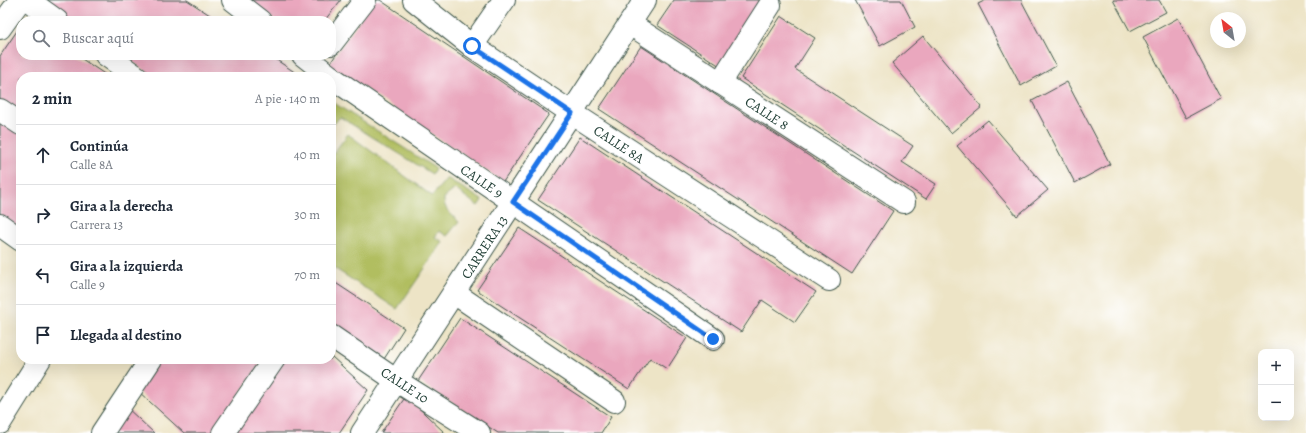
<!DOCTYPE html>
<html lang="es">
<meta charset="utf-8">
<style>
:root{--surface:#fff;--page:#f6f6f7;--text:#1f2937;--muted:#747a83;--line:#e0e1e3}
body{margin:0;font-family:Alegreya,serif;background:var(--page);color:var(--text)}
.controls{position:absolute;right:12px;bottom:12px;display:grid;overflow:hidden;border-radius:8px;box-shadow:0 4px 16px #0002}
.controls button{width:36px;height:36px;display:grid;place-items:center;padding:0;border:0;border-bottom:1px solid var(--line);background:var(--surface);color:var(--text);font:20px sans-serif}
.compass{position:absolute;left:1210px;top:12px;width:36px;height:36px;border-radius:50%;background:var(--surface);box-shadow:0 4px 16px #0002;rotate:329deg}
.stop{position:absolute;width:12px;height:12px;margin:-9px;border:3px solid #1a73e8;border-radius:50%;background:#fff}
.stop.end{background:#1a73e8;border-color:#fff;box-shadow:0 1px 4px #0008}
.list{margin:0;padding:0;list-style:none}
h2{display:flex;justify-content:space-between;align-items:center;height:52px;margin:0;padding:0 16px;font-size:17px}
h2 small{font-size:13px;font-weight:400;color:var(--muted)}
.list li{display:grid;grid-template-columns:26px 1fr auto;gap:12px;align-items:center;box-sizing:border-box;height:60px;padding:0 16px;border-top:1px solid var(--line)}
.list b{display:block;font-size:15px;white-space:nowrap}
.list p{margin:0;font-size:13px;white-space:nowrap;color:var(--muted)}
.list em{font-size:13px;font-style:normal;color:var(--muted)}
.icon{flex:none;width:22px;height:22px;fill:none;stroke:currentColor;stroke-width:2;stroke-linecap:round;stroke-linejoin:round}
.map{position:relative;flex:none;width:1306px;height:433px;overflow:hidden}
.search{position:absolute;background:var(--surface);box-shadow:0 4px 16px #0002;left:16px;top:16px;width:320px;height:44px;display:flex;align-items:center;gap:10px;box-sizing:border-box;padding:0 14px;border-radius:16px;color:var(--muted);font-size:15px}
.panel{position:absolute;background:var(--surface);box-shadow:0 4px 16px #0002;left:16px;top:72px;width:320px;height:292px;border-radius:16px}
.map>svg:first-child{display:block}
</style>
<div class="map">
<svg width="1306" height="433" viewBox="0 0 1306 433">
<rect width="100%" height="100%" fill="#fff"/>
<filter id="ink" filterUnits="userSpaceOnUse"><feTurbulence type="fractalNoise" baseFrequency=".025" numOctaves="2"/><feDisplacementMap in="SourceGraphic" scale="8" xChannelSelector="R" yChannelSelector="G"/><feConvolveMatrix kernelMatrix="1 2 1 2 8 2 1 2 1" color-interpolation-filters="sRGB"/></filter>
<filter id="wash" filterUnits="userSpaceOnUse"><feTurbulence type="fractalNoise" baseFrequency=".012" numOctaves="4" result="noise"/><feDisplacementMap in="SourceGraphic" scale="16" xChannelSelector="R" yChannelSelector="G"/><feGaussianBlur stdDeviation="0.9" result="paint"/><feColorMatrix in="noise" values="0 0 0 0 0 0 0 0 0 0 0 0 0 0 0 0 0 1.4 0 .05"/><feComposite in="paint" operator="in"/></filter>
<g filter="url(#wash)">
<rect width="100%" height="100%" fill="#ede4c6"/>
<g fill="#b1be60" stroke="#687e4a">
<path d="M334 103 435 168 432 174 340 117 331 127V108Z"/>
<path d="M348 134 432 196 447 178 482 200 478 206 455 189 444 198C443 209 452 215 459 222L447 236 439 231 435 237 443 242 397 309 331 266V156Z"/>
</g>
<g id="blocks">
<g fill="#eaa7be">
<path d="M41 0H187L219 21H72Z"/>
<path d="M250 0H341L324 21H276Z"/>
<path d="M373 0H380L549 114 503 182 329 65Z"/>
<path d="M674 0H764L720 66 657 25Z"/>
<path d="M855 0H901L915 27 880 46Z"/>
<path d="M986 0H1021L1056 66 1021 86 978 4Z"/>
<path d="M1113 0H1159L1166 12 1130 31Z"/>
<path d="M781 16 815 38 795 69 913 146 902 162 936 184 926 199 741 78Z"/>
<path d="M1178 18 1221 99 1186 118 1143 37Z"/>
<path d="M21 25V55H76L109 77H21V117L0 103V56Z"/>
<path d="M923 36 982 107 951 133 892 63Z"/>
<path d="M641 46 893 211 852 274 599 109Z"/>
<path d="M122 55H269L302 77H155Z"/>
<path d="M1067 82 1110 164 1075 183 1032 101Z"/>
<path d="M0 116 21 130V229L0 215Z"/>
<path d="M988 120 1048 190 1017 216 957 146Z"/>
<path d="M580 137 816 292 795 322 762 300 741 332 538 200Z"/>
<path d="M519 228 687 338 667 369 650 358 629 389 477 290Z"/>
<path d="M331 280 404 328 384 359 331 325Z"/>
<path d="M460 318 611 417 601 433H498L418 381Z"/>
<path d="M331 356 368 390 339 433H234L285 359H331Z"/>
<path d="M159 359H264L213 433H184L138 391Z"/>
<path d="M406 396 445 433H381Z"/>
<path d="M126 407 154 433H108Z"/>
</g>
</g>
</g>
<g filter="url(#ink)">
<use href="#blocks" fill-opacity="0" stroke="#3e564a" stroke-width="1"/>
<g fill="none" stroke-linecap="round" stroke-linejoin="round">
<defs>
<g id="street">
<path d="M28 0 57 21"/>
<path d="M233 0 260 21"/>
<path d="M414 0 472 46 572 113 829 280"/>
<path d="M630 24 904 202"/>
<path d="M0 28 20 0"/>
<path d="M331 44 365 0"/>
<path d="M472 46 504 0"/>
<path d="M106 55 137 77"/>
<path d="M303 55 331 77"/>
<path d="M331 77 713 339"/>
<path d="M720 83 770 5"/>
<path d="M0 110 21 124"/>
<path d="M0 225 21 240"/>
<path d="M454 293 614 401"/>
<path d="M331 336 397 381 479 433"/>
<path d="M0 423 40 359"/>
<path d="M102 433 151 359"/>
<path d="M223 433 274 359"/>
<path d="M362 433 645 0"/>
</g>
</defs>
<use href="#street" stroke="#3e564a" stroke-width="24"/>
<use href="#street" stroke="#fff" stroke-width="22"/>
</g>
</g>
<g fill="none" stroke-linecap="round" stroke-linejoin="round" filter="url(#ink)">
<path stroke="#1a73e8" stroke-width="5" d="M472 46 572 113 513 202 713 339"/>
</g>
<g text-anchor="middle" stroke-width="3.5" stroke-linejoin="round" paint-order="stroke">
<g font-size="14" fill="#1f3d34" stroke="#fff">
<text transform="translate(767 113) rotate(33)" y="5">CALLE 8</text>
<text transform="translate(619 144) rotate(33)" y="5">CALLE 8A</text>
<text transform="translate(482 181) rotate(34)" y="5">CALLE 9</text>
<text transform="translate(484 247) rotate(-57)" y="5">CARRERA 13</text>
<text transform="translate(405 385) rotate(33)" y="5">CALLE 10</text>
</g>
</g>
</svg>
<div class="controls">
<button>+</button>
<button>−</button>
</div>
<svg class="compass" viewBox="-18 -18 36 36"><path d="M0-13l5 13h-10z" fill="#e53935"/><path d="M0 13l5-13h-10z" fill="#747a83"/></svg>
<div class="stop" style="left:472px;top:46px"></div>
<div class="stop end" style="left:713px;top:339px"></div>
<div class="search"><svg class="icon" aria-label="search" viewBox="0 0 24 24"><circle cx="10" cy="10" r="6"/><path d="M15 15l6 6"/></svg>Buscar aquí</div>
<section class="panel">
<h2>2 min<small>A pie · 140 m</small></h2>
<ul class="list">
<li><svg class="icon" aria-label="ahead" viewBox="0 0 24 24"><path d="M12 20V5M6 11l6-6 6 6"/></svg><div><b>Continúa</b><p>Calle 8A</p></div><em>40 m</em></li>
<li><svg class="icon" aria-label="right" viewBox="0 0 24 24"><path d="M7 20v-9h11M14 6l5 5-5 5"/></svg><div><b>Gira a la derecha</b><p>Carrera 13</p></div><em>30 m</em></li>
<li><svg class="icon" aria-label="left" viewBox="0 0 24 24"><path d="M17 20v-9H6M10 6l-5 5 5 5"/></svg><div><b>Gira a la izquierda</b><p>Calle 9</p></div><em>70 m</em></li>
<li><svg class="icon" aria-label="arrive" viewBox="0 0 24 24"><path d="M6 21V4h12l-3 4 3 4H6"/></svg><div><b>Llegada al destino</b></div></li>
</ul>
</section>
</div>
